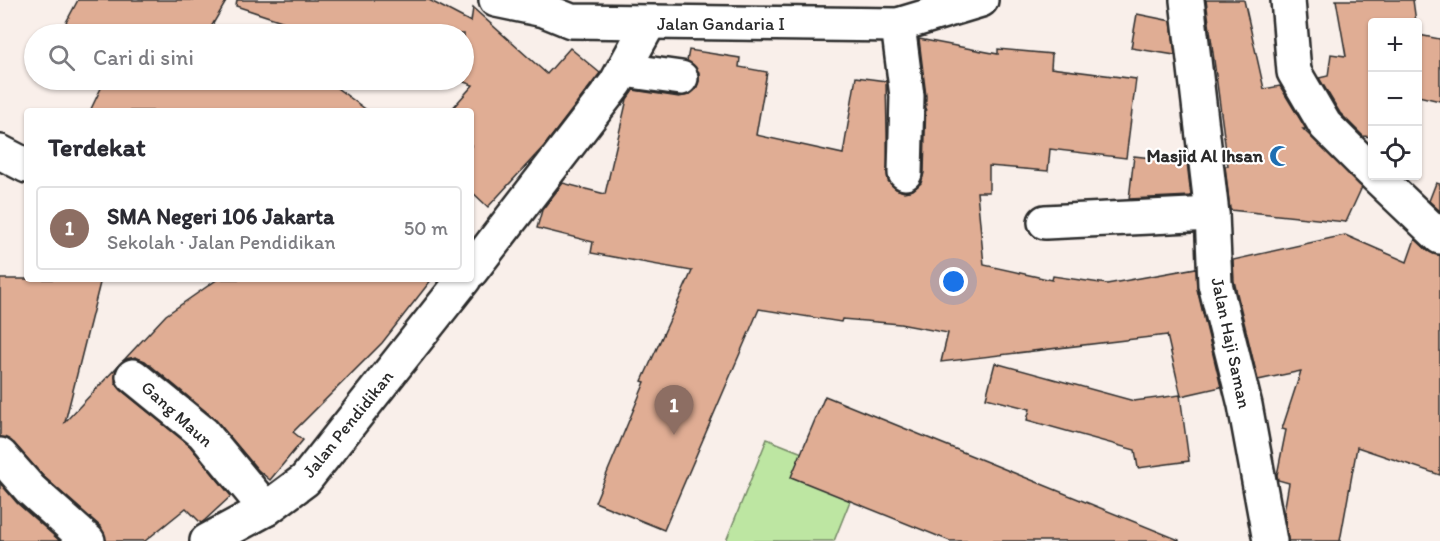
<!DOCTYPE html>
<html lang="id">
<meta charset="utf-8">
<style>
:root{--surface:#fff;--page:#f7f7f7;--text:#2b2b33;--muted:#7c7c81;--line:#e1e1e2;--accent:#1f6fb2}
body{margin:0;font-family:Itim,sans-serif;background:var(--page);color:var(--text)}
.controls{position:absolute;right:18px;top:18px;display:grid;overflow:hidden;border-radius:6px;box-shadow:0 2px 4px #0004}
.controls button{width:54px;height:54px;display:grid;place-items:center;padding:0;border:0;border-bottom:2px solid var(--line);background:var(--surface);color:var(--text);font:30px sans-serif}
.you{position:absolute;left:954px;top:282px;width:21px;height:21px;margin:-15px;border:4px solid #fff;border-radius:50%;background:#1a73e8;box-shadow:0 0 0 9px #1a73e833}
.badge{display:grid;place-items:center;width:39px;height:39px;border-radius:50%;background:var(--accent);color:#fff;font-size:20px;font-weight:700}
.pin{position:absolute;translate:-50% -50px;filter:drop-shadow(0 2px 3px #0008)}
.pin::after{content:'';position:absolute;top:32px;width:21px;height:18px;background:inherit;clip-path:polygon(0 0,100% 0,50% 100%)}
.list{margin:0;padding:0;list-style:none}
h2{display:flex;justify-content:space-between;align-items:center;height:78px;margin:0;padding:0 24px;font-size:26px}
h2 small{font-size:20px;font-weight:400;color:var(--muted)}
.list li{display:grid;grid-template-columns:39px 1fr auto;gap:18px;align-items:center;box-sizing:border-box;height:84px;margin:0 12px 12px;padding:0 12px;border:2px solid var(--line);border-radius:6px}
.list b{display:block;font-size:22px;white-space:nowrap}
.list p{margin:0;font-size:20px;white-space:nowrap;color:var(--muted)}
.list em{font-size:20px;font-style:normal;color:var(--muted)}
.icon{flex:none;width:33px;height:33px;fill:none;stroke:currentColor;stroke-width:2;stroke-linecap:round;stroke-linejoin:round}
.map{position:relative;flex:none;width:1440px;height:541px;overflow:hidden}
.search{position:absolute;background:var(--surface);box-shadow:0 2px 4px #0004;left:24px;top:24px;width:450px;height:66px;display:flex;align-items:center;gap:15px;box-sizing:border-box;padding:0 21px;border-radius:33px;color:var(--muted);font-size:22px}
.panel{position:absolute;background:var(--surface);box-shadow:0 2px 4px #0004;left:24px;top:108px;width:450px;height:174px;border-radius:6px}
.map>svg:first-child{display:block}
</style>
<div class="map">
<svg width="1440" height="541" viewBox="0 0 1440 541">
<rect width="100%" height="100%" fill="#f9efea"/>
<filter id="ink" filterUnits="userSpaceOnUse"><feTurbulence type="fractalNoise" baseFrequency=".0167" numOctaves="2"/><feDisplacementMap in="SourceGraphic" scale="12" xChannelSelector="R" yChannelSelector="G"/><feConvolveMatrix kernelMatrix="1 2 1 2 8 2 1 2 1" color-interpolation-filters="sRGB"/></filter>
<g filter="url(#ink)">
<path fill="#bde6a2" stroke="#748866" stroke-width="1.5" d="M767 439 860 476 834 541H726Z"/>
<g fill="#e0ad94" stroke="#2b2b2b" stroke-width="1.5">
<path d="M78 0H227L207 34H71L62 30Z"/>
<path d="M237 0H429L471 22 473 8 547 74 570 48 600 73 545 145 488 207 471 191V111H450L473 85 458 80H464V34H321L236 6Z"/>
<path d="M1206 0H1244L1264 89 1280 86 1306 129H1303L1362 187 1346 222 1230 210 1225 166H1228Z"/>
<path d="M1336 0H1413L1416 22H1372V137L1363 136 1340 113 1319 78 1328 76 1331 54 1346 56Z"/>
<path d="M1137 14 1171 21 1175 55 1131 48Z"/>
<path d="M1418 28 1419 35 1440 39V101L1418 96Z"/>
<path d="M919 39 998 54V49L1052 54 1051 68 1136 79 1126 158 1050 149 1048 171 989 166V192H977L984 265 1052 280 1053 276 1107 284 1196 268 1197 289 1221 387 1181 396 1167 335 941 362 948 333 900 324 842 319 841 322 759 309 664 530 595 502 645 382 642 381 692 271 591 253 593 242 537 228 542 210 563 183 605 194 627 99 633 90 679 97 689 95 695 90 699 81V72L687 61 689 50 740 58 739 67 767 72 756 135 843 154 856 77 886 81 888 181 896 189 904 192 913 190 921 183 924 173 926 96Z"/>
<path d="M105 80H326L368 111H90Z"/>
<path d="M1134 156 1187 162 1191 196 1129 199Z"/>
<path d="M1436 183 1440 184V211L1429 201Z"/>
<path d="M1345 235 1407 262 1415 239 1428 251 1440 255V475L1357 447 1340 541H1288L1284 512 1289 483 1278 480 1277 475 1286 430 1282 429 1301 371 1258 380 1234 281 1233 260Z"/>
<path d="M0 279H101L65 422 117 367 115 382 121 390 190 446 231 496 205 520 201 523 186 508 145 541H106L101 527 43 476 14 443 0 437Z"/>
<path d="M218 279H432L382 343 293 432 303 440 270 480 258 470 215 419 145 361 135 357 123 361 166 315Z"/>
<path d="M995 363 1134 401 1180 395 1189 461 1138 468 1135 450 1027 420 1030 409 986 398Z"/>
<path d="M825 396 1179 540V541H950L791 477Z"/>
<path d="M0 483 17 503 60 541H0Z"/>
</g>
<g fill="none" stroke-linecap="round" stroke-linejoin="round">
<defs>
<g id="minor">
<path d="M496 0 544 10 571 21 898 25 981 0"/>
<path d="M1187 0 1212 214 1215 284 1245 405 1270 541"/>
<path d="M1288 0 1294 72 1325 125 1372 172"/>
<path d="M898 25 907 96 905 173"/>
<path d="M624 70 681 78"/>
<path d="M0 152 27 166"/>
<path d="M1376 176 1440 237"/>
<path d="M1045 222 1212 214"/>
<path d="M471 271 616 83 649 23"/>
<path d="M133 376 203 433 266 509"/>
<path d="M0 455 30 489 88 541"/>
<path d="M207 541 266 509 305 480 464 279"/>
</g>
</defs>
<use href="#minor" stroke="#2b2b2b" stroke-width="38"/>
<use href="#minor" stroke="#fff" stroke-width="33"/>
</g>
</g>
<defs>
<symbol id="mosque-bare" viewBox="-9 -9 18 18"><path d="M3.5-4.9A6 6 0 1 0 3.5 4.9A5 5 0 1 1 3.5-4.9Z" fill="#1f6fb2" stroke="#fff" stroke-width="2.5" paint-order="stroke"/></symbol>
</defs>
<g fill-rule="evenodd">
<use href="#mosque-bare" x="1265" y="141" width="30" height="30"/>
</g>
<g text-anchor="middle" stroke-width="4.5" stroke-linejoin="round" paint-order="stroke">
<g font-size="18" fill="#2b2b2b" stroke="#fff">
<text x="721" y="30">Jalan Gandaria I</text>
<text transform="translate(1231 343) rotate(78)" y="6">Jalan Haji Saman</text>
<text transform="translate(177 414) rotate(42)" y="6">Gang Maun</text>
<text transform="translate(348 424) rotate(-51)" y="6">Jalan Pendidikan</text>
</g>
<g font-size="18" font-weight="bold" fill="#2b2b2b" stroke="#fff" text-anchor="end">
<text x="1263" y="162">Masjid Al Ihsan</text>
</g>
</g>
</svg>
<div class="controls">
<button>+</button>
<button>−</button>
<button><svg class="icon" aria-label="locate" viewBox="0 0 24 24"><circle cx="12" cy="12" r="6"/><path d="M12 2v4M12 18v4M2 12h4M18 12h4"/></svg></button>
</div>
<div class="you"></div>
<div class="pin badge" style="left:674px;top:435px;background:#8d6e63">1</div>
<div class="search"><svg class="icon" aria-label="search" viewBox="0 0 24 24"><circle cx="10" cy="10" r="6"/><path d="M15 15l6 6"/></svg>Cari di sini</div>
<section class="panel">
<h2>Terdekat<small></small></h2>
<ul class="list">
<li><span class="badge" style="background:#8d6e63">1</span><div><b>SMA Negeri 106 Jakarta</b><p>Sekolah · Jalan Pendidikan</p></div><em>50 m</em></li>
</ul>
</section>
</div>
